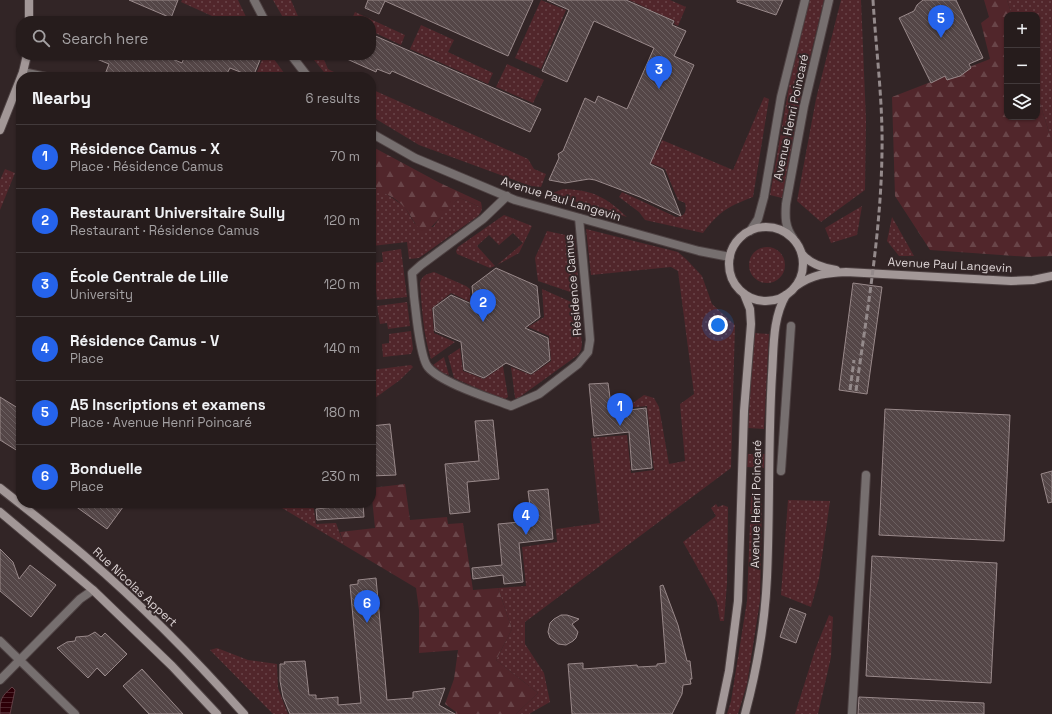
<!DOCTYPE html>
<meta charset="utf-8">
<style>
:root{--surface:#261c1c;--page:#2e2525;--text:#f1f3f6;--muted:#a4a1a3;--line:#423a3b;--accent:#2563eb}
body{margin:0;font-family:"Space Grotesk",sans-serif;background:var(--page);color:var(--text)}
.controls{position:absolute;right:12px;top:12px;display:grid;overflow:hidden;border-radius:8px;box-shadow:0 1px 3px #0004}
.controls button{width:36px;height:36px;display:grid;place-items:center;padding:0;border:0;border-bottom:1px solid var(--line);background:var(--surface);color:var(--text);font:20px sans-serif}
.you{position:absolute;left:718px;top:325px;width:14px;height:14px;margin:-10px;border:3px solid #fff;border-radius:50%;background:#1a73e8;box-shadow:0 0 0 6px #1a73e833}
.badge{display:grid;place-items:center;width:26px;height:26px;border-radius:50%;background:var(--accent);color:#fff;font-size:13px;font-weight:700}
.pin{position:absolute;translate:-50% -33px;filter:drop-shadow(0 1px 2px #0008)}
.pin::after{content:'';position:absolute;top:21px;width:14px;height:12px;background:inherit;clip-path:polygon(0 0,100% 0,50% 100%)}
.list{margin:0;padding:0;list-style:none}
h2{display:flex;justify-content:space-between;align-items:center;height:52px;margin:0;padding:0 16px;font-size:17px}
h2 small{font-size:13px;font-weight:400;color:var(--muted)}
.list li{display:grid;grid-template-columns:26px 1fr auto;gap:12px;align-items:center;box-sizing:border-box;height:64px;padding:0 16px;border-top:1px solid var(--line)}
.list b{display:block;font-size:15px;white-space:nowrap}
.list p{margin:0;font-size:13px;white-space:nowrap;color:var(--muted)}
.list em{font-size:13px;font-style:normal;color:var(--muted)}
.icon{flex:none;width:22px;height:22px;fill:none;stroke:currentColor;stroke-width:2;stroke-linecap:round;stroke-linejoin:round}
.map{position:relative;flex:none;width:1052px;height:714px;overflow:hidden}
.search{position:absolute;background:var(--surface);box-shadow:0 1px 3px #0004;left:16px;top:16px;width:360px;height:44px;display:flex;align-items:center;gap:10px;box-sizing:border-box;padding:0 14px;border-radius:16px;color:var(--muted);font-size:15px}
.panel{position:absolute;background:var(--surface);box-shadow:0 1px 3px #0004;left:16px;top:72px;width:360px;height:436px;border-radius:16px}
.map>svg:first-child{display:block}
</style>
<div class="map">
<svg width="1052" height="714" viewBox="0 0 1052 714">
<defs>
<pattern id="grass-dots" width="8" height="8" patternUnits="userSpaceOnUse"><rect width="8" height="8" fill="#51262b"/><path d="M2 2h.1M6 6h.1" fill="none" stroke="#694549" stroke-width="1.8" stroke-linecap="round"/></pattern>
<pattern id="forest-firs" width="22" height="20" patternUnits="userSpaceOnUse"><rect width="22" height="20" fill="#51262b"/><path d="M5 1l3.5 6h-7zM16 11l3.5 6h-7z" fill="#694549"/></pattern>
<pattern id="water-rules" width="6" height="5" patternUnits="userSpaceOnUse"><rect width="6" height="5" fill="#2d0008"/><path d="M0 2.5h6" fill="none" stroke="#4b242b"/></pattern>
<pattern id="building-back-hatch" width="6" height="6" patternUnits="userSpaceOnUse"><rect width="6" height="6" fill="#544647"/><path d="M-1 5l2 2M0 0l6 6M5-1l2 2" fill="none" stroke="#6c6061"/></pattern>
</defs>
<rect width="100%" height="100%" fill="#322526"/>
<g fill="url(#grass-dots)">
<path d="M182 0H238L248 21H223L181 2Z"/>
<path d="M273 0H291L300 21H285Z"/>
<path d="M541 0 566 10 541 69 515 58Z"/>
<path d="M629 0H670L686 7 678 26 674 24 675 21 653 11 651 14 647 13 649 9Z"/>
<path d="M809 0H824L803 86 782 198 770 195 789 86Z"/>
<path d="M841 0H861L866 120 865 190 821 222 797 201 816 99Z"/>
<path d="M1007 0H1052V142L1037 94V15H1012Z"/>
<path d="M355 12 405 35 401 45 371 31V21H351Z"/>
<path d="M421 25 454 40 448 52 493 73 488 84 410 49Z"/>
<path d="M264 55H271L287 77H255Z"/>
<path d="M310 55H322L328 69 344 77H328Z"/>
<path d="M507 64 544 80 533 103 496 87Z"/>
<path d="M371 89 528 159 534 169 546 174 541 187 530 186 419 145 371 116Z"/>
<path d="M764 97 769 99 753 197C727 207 720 211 703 233L645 220 639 212 619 197 622 192 676 217C685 216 687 212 685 203L678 200 665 169 622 151 615 132 658 150 662 140 733 170Z"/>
<path d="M5 169 15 173 0 210V180Z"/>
<path d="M371 188 382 191 404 206 415 224 433 227 448 207 460 198 482 208 481 212 478 216 419 258 409 259 407 242 372 246Z"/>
<path d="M563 189C594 190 605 197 627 217L550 194Z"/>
<path d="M862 206 857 235 831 243 825 228Z"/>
<path d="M504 215 532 226 519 253 497 265 523 243 513 233 499 245 489 235 477 246 495 266 490 268 457 254 456 251 458 247Z"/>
<path d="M892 217 914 256H899L887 241Z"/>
<path d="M586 229 678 252 687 260 702 276 712 304 735 325 731 468 525 622V644L544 673 550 702 529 714H516L538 693 496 660 512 629 498 588 526 586 522 547 557 542 556 529 600 523 591 438 627 435 631 473 654 470 647 406 626 408 644 395 654 398 659 407 669 464 685 461 680 404 694 394 678 271 671 267 591 275Z"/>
<path d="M547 231 575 237 579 295 538 281 535 258Z"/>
<circle cx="767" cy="265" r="18"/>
<path d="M401 249 407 297 377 300 373 263 383 262 382 252Z"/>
<path d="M434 272 466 286 470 289V302L451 293 432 308 434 333 455 342 431 359C423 335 422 308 420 283 422 275 427 274 434 272Z"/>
<path d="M542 289 578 305 582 344 581 350 578 355 517 399 515 398 511 367 531 375 551 361 549 336 528 327 544 317Z"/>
<path d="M407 302 410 326 388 329 387 323 380 324 377 306Z"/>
<path d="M411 331 413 349 411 354 383 357 382 344 389 343V334Z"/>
<path d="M754 333 769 334 764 429 748 428Z"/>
<path d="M460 348 463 371 484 379 503 366 508 397 504 400 454 378 448 356Z"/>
<path d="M444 357 449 375 443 373 433 365Z"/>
<path d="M411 365 413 367 400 380 371 401V370Z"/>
<path d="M748 454H765L764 468 747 467Z"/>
<path d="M756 492 761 494 762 501 760 601 747 684 738 714H727L731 701 747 601 751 498 752 494Z"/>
<path d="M788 500 830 501 819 578 811 607 781 595Z"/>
<path d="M282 503H313L316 524 336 523 344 545 282 508Z"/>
<path d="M716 504 718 507 723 505 728 507 727 583 724 621H720L717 602 683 542 716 516 711 508Z"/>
<path d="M829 615 833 617 831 657 818 714H795L815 650Z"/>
<path d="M217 648 248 660 277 664 278 688 288 714H273L210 650Z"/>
</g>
<g fill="url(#forest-firs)">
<path d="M984 0H1007L1012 15H1007V117H1037V94L1052 142V256L1029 257 930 250 895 196 892 97 990 59 981 23 989 17Z"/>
<path d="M371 146 440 183 481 202 482 208 460 198C445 209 438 224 423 233 414 224 411 215 404 207 397 198 381 191 371 188Z"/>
<path d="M405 484 410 520 447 517 448 524 463 523 473 590 498 588 512 629 496 660 538 693 516 714H455L456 712 445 704 454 679 458 650 419 653V610L416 588 344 545 340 532 375 528 371 488Z"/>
</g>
<path fill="url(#water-rules)" stroke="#623f45" d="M12 687 15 690 10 714H0C0 699 1 697 12 687Z"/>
<g fill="url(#building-back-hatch)" stroke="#99898a">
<path d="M129 0H178L171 18Z"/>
<path d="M368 0H533L508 56 385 1 379 14 365 8Z"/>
<path d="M547 0H626L674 21 672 25 686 31 674 56 694 65 650 164 663 170 681 216 640 197 595 180 589 179 565 183 549 180 559 158 558 154 563 151 585 98 595 103 598 96 627 109 654 48 594 21 567 82 542 71 569 10Z"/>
<path d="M737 0H783L776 15 737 2Z"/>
<path d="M923 0H956L983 58 969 64 971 68 960 76 947 80 945 76 931 83 899 18 914 11 917 5Z"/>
<path d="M371 34 541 109 530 132 392 71 390 74 377 69 376 72 338 55H371Z"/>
<path d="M87 55H163L182 63 185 55H262L253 77 230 68 225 77H104L109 64Z"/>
<path d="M496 268 537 286 540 317 525 328 548 338 550 360 531 374 506 363 484 378 464 370 461 342 435 331 433 308 451 295 474 305 472 286Z"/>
<path d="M853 283 882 287 867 394 839 390Z"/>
<path d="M608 383 612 412 646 408 652 468 632 470 629 432 594 436 589 384Z"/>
<path d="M0 397 21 410V453L0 440Z"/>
<path d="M885 409 1010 415 1004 541 879 535Z"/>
<path d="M493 420 499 479 467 482 470 512 450 514 445 464 479 461 475 421Z"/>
<path d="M390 424 396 475 371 476V466H375L371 426Z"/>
<path d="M1052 471V502L1048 503 1041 474Z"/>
<path d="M548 489 553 539 519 543 523 582 504 584 503 575 473 579 472 568 502 565 498 524 532 521 528 491Z"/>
<path d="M71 503H126L107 529Z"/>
<path d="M345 503H363L364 517 317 520 316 509 345 506Z"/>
<path d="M0 549 13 562 19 579 30 565 56 585 31 617 0 591Z"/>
<path d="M872 556 997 563 991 683 866 676Z"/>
<path d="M376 578 387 700 413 698V692L445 688 439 705 455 714H290L283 697 280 681V664H285L284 662 305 661 309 695H316V699L338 697V705L361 703 350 585 358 584V580Z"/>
<path d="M663 585 678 625 687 661H690L692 679H690L691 684 683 685 682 694 672 714H572L568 664 583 663V669L637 665 638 667 657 666V664L666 663 660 586Z"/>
<path d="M790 608 806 614 796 643 780 637Z"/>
<path d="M561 615H567L579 619 572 624 578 632 576 638 573 641 566 645 558 644 550 638 548 632 550 623 554 619Z"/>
<path d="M95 632 101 637 105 633 127 654 105 676 97 668 88 678 57 648 67 642 75 641 76 637 88 636Z"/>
<path d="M142 669 183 714H149L123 686Z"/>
<path d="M859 697 984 703V714H858Z"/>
</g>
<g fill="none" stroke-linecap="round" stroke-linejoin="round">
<defs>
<g id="street">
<path d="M254 0 265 21"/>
<path d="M291 55 308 77"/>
<path d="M23 72 46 77"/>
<path d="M371 133 415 158 515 200 699 251 730 257"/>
<path d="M507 196 483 219 421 265 412 273C413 288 419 357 428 367 441 383 490 398 511 406L539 394 578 364 588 352 590 340 587 304 579 218"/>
<path d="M750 231 758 219 764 197 781 97 805 0"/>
<path d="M793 238C785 227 785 217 786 204L804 106 829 0"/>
<path d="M781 471 791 326"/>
<path d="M0 641 75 714"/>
<path d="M0 680 80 599 93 590"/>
<path d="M852 714 866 475"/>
</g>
<g id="secondary">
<path d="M29 21V0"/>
<path d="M0 130 23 72 27 55"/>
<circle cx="766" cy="264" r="37"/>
<path d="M802 254C810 264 823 268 836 270"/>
<path d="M796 286C813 274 826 273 846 272L1011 281 1033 280 1052 276"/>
<path d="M0 488C29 511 59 534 87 558 143 606 195 659 244 714"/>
<path d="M0 512 93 590 172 666 217 714"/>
<path d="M720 714 729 671 738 601 744 411 751 324 750 309 744 294"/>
<path d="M745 714C757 669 765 623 767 577 770 510 768 442 772 375 774 348 772 319 786 295"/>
</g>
</defs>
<use href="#street" stroke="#4d4142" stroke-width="10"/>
<use href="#secondary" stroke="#4d4142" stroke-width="10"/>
<use href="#street" stroke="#766f6f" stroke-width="8"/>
<use href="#secondary" stroke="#a29797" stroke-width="8"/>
<g stroke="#948a8b" stroke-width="3" stroke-dasharray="6 3" stroke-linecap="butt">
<path d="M850 390 854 360"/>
<path d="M856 391C867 311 881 232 882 152 883 101 876 50 873 0"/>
</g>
</g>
<g text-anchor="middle" stroke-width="4" stroke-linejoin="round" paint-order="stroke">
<g font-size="12" fill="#dcd3d4" stroke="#322526">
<text transform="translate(791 117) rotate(-78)" y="4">Avenue Henri Poincaré</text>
<text transform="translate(561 199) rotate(17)" y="4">Avenue Paul Langevin</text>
<text transform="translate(950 265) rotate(3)" y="4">Avenue Paul Langevin</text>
<text transform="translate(573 285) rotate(-95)" y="4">Résidence Camus</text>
<text transform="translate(756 504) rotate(-89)" y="4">Avenue Henri Poincaré</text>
<text transform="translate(135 587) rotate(43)" y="4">Rue Nicolas Appert</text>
</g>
</g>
</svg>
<div class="controls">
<button>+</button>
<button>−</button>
<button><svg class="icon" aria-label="layers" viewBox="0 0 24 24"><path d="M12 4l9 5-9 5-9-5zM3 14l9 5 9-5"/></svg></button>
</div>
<div class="you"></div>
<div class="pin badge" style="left:620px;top:426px">1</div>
<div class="pin badge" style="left:483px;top:322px">2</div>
<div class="pin badge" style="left:659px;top:89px">3</div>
<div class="pin badge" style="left:526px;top:535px">4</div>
<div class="pin badge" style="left:941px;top:38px">5</div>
<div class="pin badge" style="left:367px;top:623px">6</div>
<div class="search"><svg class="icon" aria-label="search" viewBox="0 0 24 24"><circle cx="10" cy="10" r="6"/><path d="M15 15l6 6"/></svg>Search here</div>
<section class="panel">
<h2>Nearby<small>6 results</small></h2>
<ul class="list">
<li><span class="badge">1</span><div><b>Résidence Camus - X</b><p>Place · Résidence Camus</p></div><em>70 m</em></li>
<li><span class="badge">2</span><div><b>Restaurant Universitaire Sully</b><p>Restaurant · Résidence Camus</p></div><em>120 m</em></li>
<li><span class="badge">3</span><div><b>École Centrale de Lille</b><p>University</p></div><em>120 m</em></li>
<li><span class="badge">4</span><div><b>Résidence Camus - V</b><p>Place</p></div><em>140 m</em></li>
<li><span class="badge">5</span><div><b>A5 Inscriptions et examens</b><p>Place · Avenue Henri Poincaré</p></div><em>180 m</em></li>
<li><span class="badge">6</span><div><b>Bonduelle</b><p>Place</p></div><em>230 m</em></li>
</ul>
</section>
</div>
